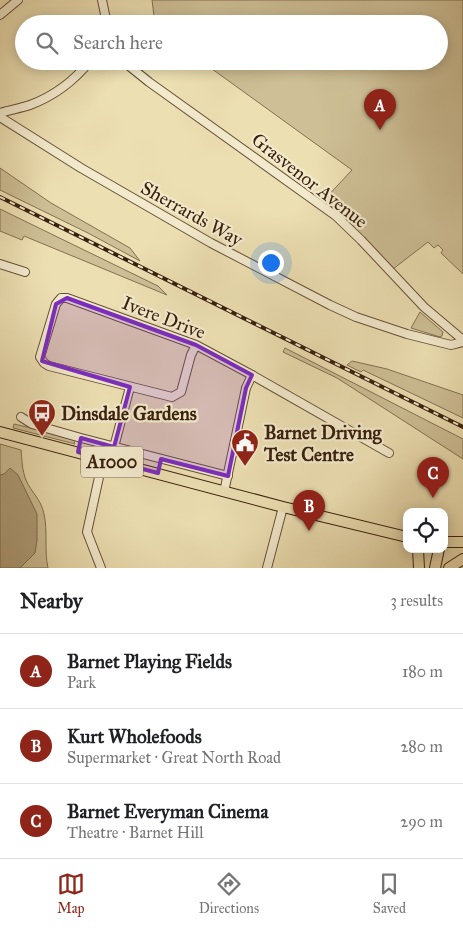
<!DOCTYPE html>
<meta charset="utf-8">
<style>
:root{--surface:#fff;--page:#f2f2f2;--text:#202124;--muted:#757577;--line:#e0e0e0;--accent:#8f2418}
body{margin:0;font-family:"IM FELL Great Primer",serif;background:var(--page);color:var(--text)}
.controls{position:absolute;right:15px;bottom:15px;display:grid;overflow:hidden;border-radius:10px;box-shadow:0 2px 12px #0003}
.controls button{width:45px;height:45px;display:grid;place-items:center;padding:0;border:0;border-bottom:1px solid var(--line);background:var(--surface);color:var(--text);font:25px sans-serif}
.you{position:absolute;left:270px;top:262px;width:18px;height:18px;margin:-12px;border:4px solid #fff;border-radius:50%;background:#1a73e8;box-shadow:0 0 0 8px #1a73e833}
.badge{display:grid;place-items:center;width:32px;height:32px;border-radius:50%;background:var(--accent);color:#fff;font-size:16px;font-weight:700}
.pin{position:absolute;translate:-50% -41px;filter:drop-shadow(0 1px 2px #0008)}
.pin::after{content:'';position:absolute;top:26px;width:18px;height:15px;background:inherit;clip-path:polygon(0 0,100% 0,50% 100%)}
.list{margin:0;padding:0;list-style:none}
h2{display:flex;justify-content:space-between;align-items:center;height:65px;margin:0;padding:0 20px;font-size:21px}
h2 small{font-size:16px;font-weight:400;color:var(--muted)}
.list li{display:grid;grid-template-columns:32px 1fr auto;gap:15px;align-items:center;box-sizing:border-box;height:75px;padding:0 20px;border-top:1px solid var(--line)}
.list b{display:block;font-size:19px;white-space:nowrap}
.list p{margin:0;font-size:16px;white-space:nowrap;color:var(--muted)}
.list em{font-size:16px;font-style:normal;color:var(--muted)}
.icon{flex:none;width:28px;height:28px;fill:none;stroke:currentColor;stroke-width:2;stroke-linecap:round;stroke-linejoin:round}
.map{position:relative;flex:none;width:463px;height:568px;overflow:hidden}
.search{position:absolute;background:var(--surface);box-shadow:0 2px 12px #0003;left:15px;right:15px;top:15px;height:55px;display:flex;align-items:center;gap:12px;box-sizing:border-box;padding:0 18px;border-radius:28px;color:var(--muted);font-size:19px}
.sheet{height:290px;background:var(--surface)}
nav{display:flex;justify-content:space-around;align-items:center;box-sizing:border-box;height:70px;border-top:1px solid var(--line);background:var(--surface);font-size:14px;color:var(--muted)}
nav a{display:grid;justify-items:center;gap:2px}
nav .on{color:var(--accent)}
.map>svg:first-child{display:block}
</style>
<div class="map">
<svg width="463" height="568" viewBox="0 0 463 568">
<rect width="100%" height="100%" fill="#ecdfb2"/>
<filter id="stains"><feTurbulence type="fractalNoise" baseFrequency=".004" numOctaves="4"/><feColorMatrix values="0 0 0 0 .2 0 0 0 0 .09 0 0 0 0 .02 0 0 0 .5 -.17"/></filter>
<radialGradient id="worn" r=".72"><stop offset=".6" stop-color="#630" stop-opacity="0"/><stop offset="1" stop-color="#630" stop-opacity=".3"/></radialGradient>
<g fill="#cebf96" stroke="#847052">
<path d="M152 0H463V274L441 253 443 250 438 245 434 248 428 242 393 269 351 224 324 200 352 170 201 61H439V24H155Z"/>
<path d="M0 168 51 203 130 248 140 261 88 233 0 190Z"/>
<path d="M0 209 158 286 167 295 24 236 22 240 0 231Z"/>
<path d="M420 312 443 332 442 336 440 337 411 328Z"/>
<path d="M285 348 463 439V459L337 378 283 352Z"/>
<path d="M352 361 387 369 463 395V418L363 370 361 372 347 365Z"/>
<path d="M14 424 73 438 75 444 13 428Z"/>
<path d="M0 444 21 450C22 460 22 470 26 480 31 492 41 499 44 514 48 532 44 550 48 568H0Z"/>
</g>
<path fill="#af9e7a" stroke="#806c4e" d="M10 468 18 475 37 514V541L35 553 20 568H0V475L4 474Z"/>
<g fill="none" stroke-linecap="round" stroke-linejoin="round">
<defs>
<g id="minor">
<path d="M102 0 107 24"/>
<path d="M0 15 18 0"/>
<path d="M123 61 149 82 336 216 361 240 424 307 463 340"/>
<path d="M0 113C10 110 21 108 30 105 54 96 74 81 90 61"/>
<path d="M0 117 81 168 211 243 330 305 356 317 407 334 451 345 463 342"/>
<path d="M0 264 25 272"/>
<path d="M196 345 191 355 181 392 172 397 49 366 44 363 40 357 56 304 61 298H67L196 345 252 375"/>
<path d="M21 417 32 424 81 438 228 476"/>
<path d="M114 447 130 387"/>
<path d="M224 492 246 388 252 375 389 453"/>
<path d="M101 568 87 532 103 459"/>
<path d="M267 568 283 507"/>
</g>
<g id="major">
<path d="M0 432 283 507 407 537"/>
<path d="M444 542H463"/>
<path d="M418 549 419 568"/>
<path d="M435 568 439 549"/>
<path d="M449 568 463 559"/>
</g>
</defs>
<use href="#minor" stroke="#665036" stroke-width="10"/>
<use href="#major" stroke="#39200d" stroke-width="12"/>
<use href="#minor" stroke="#f3eacd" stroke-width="8"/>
<use href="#major" stroke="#ecdfb2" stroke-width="10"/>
<defs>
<path id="rail" d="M0 197 463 427"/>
</defs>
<use href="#rail" stroke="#39200d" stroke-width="4"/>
<use href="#rail" stroke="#f3eacd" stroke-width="2" stroke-dasharray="5.5" stroke-linecap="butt"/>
</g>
<path fill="#7b2cbf" fill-opacity="0.2" stroke="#7b2cbf" stroke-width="4" stroke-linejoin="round" d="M67 298 196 345 252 375 246 388 228 476 161 459 158 473 78 452 81 438 114 447 130 387 42 361 56 304Z"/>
<defs>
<symbol id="bus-pin" viewBox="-11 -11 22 30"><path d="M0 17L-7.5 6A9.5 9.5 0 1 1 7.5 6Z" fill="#8f2418" stroke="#f3eacd"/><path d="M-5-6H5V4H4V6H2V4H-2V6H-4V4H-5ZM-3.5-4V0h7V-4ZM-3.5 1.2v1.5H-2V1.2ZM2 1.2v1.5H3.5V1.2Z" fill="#fff"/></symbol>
<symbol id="civic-pin" viewBox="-11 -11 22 30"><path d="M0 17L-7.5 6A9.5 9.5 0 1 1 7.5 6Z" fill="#8f2418" stroke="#f3eacd"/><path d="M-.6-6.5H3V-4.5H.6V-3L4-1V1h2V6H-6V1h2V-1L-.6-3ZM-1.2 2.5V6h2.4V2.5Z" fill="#fff"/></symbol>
</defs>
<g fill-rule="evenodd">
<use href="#bus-pin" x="26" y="397" width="32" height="43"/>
<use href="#civic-pin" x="229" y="427" width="32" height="43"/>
</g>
<g text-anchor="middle" stroke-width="4.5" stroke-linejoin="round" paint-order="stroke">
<rect fill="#f3eacd" stroke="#715d47" stroke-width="1" x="81" y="446.5" width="62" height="31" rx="4"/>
<g font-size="18" font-weight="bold" fill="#39200d">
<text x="112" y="468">A1000</text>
</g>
<g font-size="19" fill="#39200d" stroke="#f3eacd">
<text transform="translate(310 180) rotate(38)" y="7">Grasvenor Avenue</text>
<text transform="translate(192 213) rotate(29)" y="7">Sherrards Way</text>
<text transform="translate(164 317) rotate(21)" y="7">Ivere Drive</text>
</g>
<g font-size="19" font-weight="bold" fill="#39200d" stroke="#f3eacd" text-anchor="start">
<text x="61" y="420">Dinsdale Gardens</text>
<text x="264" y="439">Barnet Driving<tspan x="264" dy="22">Test Centre</tspan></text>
</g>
</g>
<rect width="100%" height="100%" filter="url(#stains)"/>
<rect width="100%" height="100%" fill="url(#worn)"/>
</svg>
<div class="controls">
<button><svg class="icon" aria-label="locate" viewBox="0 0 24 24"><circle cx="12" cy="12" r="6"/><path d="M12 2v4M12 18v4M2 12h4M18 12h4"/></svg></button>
</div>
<div class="you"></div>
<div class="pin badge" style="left:380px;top:130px">A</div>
<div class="pin badge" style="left:309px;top:531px">B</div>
<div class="pin badge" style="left:433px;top:498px">C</div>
<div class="search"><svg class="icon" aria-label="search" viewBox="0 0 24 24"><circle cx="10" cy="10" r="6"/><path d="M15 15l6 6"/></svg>Search here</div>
</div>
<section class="sheet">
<h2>Nearby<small>3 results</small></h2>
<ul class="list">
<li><span class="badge">A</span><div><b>Barnet Playing Fields</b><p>Park</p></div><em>180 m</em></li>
<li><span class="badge">B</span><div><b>Kurt Wholefoods</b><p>Supermarket · Great North Road</p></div><em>280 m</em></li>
<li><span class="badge">C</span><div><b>Barnet Everyman Cinema</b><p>Theatre · Barnet Hill</p></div><em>290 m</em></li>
</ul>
</section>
<nav>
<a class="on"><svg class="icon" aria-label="map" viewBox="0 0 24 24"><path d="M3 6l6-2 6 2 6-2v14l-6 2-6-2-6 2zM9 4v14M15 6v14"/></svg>Map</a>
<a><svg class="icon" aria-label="directions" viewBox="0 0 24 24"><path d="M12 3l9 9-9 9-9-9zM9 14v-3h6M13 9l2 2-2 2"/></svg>Directions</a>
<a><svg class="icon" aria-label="saved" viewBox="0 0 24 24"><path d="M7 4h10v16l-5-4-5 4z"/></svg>Saved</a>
</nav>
